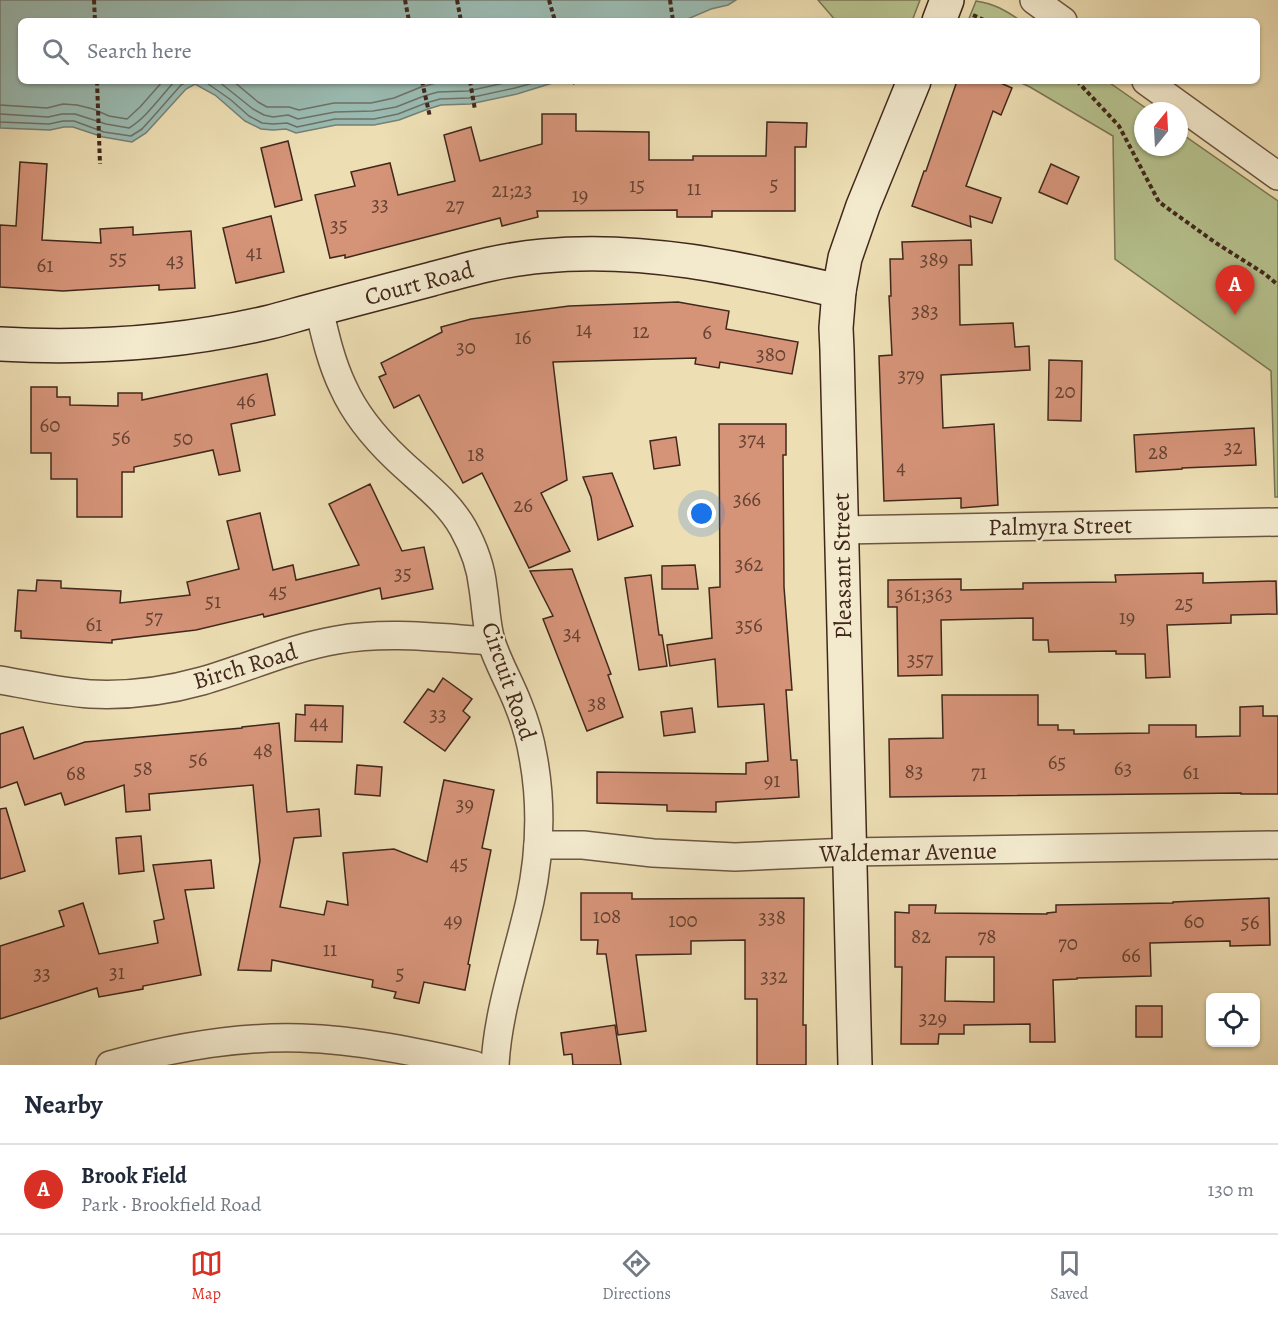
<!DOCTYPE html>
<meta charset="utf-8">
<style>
:root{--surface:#fff;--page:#f2f2f3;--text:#1f2937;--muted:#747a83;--line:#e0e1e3;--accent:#d93025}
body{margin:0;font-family:Alegreya,serif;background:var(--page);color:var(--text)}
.controls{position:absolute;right:18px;bottom:18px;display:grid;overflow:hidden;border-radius:9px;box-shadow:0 2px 4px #0004}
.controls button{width:54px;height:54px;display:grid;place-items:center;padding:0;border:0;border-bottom:2px solid var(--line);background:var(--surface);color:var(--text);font:30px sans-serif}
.compass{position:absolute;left:1134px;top:102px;width:54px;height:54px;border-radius:50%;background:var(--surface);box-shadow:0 2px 4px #0004;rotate:18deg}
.you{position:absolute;left:702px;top:514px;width:21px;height:21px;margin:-15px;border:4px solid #fff;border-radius:50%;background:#1a73e8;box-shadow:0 0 0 9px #1a73e833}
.badge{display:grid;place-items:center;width:39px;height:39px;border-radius:50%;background:var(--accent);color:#fff;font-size:20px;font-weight:700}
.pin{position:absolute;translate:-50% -50px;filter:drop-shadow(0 2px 3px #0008)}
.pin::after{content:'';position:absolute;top:32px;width:21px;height:18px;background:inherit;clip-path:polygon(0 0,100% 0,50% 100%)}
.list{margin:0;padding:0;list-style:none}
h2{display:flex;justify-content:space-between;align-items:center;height:78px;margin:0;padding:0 24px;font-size:26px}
h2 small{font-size:20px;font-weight:400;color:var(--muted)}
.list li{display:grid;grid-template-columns:39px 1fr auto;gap:18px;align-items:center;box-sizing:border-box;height:90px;padding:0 24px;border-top:2px solid var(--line)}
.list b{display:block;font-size:22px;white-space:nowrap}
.list p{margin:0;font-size:20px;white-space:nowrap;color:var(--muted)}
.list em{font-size:20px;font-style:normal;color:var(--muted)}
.icon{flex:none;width:33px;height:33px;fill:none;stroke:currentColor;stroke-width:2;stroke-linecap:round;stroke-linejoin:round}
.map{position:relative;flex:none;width:1278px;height:1065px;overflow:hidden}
.search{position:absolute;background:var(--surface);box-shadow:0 2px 4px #0004;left:18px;right:18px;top:18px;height:66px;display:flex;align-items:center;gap:15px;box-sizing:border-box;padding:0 21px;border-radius:9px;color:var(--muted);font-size:22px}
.sheet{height:168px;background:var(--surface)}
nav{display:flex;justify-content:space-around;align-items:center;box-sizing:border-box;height:84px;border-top:2px solid var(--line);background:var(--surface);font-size:16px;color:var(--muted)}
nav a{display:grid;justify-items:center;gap:3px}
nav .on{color:var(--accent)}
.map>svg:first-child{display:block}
</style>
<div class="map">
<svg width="1278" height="1065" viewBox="0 0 1278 1065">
<rect width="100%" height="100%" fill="#eddeb3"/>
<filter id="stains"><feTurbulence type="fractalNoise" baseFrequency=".00333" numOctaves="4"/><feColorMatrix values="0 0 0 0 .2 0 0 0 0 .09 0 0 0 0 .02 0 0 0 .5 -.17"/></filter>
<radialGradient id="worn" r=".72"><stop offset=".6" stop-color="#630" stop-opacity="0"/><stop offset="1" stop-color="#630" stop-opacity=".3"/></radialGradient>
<g fill="#b6c28e" stroke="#7c7555" stroke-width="1.5">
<path d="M818 0H920L912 21H836Z"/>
<path d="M976 1C995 4 1005 10 1021 21H968Z"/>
<path d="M1017 81H1107L1150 111H1143V147H1179V132L1278 201V497H1275L1271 371 1115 259 1113 136 1030 87Z"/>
</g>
<path fill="#9abbb2" stroke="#768076" stroke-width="1.5" d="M0 0H736L728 5 711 9 683 21H21V81H559L517 94 470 104 441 105 428 109 399 120 374 125H336L296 133 286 129 273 130 261 129 245 121 215 95 195 84 186 89 146 133 132 142 103 137 73 127H64L50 130 0 128Z"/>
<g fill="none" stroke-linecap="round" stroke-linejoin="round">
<g stroke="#6e7267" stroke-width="1.5">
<path d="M204 81 231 100 249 116 262 123 273 124 287 123 297 127 335 119H374L398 114 426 103 440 99 469 98 515 88 540 81"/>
<path d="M218 81 253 109 264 115 273 117 288 115 298 119 335 112 373 111 396 107 424 96 438 92 468 91 513 81"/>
<path d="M233 81 258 102 267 107H289L299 110 334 103H371L394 98 421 87 436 83 472 81"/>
<path d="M0 105 47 108 63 104 77 105 93 109 109 116 127 119 140 107 163 81"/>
<path d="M0 114 48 117 62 114H75L106 124 129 128C147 117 160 97 175 81"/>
<path d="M0 122 49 124 63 121H74L104 132 131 136 142 129 152 118 181 85 188 81"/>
</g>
</g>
<g fill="#d59378" stroke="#41281c" stroke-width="1.5" fill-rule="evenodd">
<path d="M957 81H996L1012 88 1001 115 993 111 966 186 1001 198 992 223 970 216 971 227 912 206 924 171H926Z"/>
<path d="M542 114H576V131L649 132V160H693V156H766L767 122 807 123 806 147H795V211H712V217H677V210L537 211 538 217 502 226 500 218 345 258V255L330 258 315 195 355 186 351 172 390 163 398 195 455 181 444 135 471 127 480 161 542 144Z"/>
<path d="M288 141 302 200 275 207 261 148Z"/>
<path d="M20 162 47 164 42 240 101 243 100 229 133 227V235L191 231 195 288 159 290V285L63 291 0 287V225L16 226Z"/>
<path d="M1051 164 1079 177 1067 204 1039 192Z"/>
<path d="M271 216 284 272 236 283 223 228Z"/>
<path d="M971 240 972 265H959L960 325 1013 323 1015 347 1029 346 1030 370 941 375 943 428 994 424 998 505 961 508V498L884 501 879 356 892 355 889 296H891L890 259H903L902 242Z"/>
<path d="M678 302 729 311 726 329 798 342 792 374 720 362 719 368 695 364 696 358 553 362 567 480 541 493 570 551 529 568 482 473 463 483 419 395 394 408 379 377 386 374 381 363 442 332 441 327 471 319 569 306Z"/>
<path d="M1049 360 1082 361 1081 421 1048 420Z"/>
<path d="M267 374 275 415 231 424 240 471 219 475 213 450 134 467V472H122V517H77V479H51V453H31V387H57V397H70V405L118 406V393H142V400Z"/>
<path d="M719 424H786V455H783L784 587 792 690H786L791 760H797L799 797 716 802V812L667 811V805L597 803V772L746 774V763L768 761 764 704 718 707 715 659 670 666 667 645 712 638 709 588 720 587Z"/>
<path d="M1254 428 1256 465 1182 468V469L1136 472 1134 435Z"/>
<path d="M676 437 680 465 654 469 650 441Z"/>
<path d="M612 473 633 526 598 540 591 497 583 477Z"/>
<path d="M370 484 402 551 424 547 433 589 382 599 380 588 264 617 263 614 196 630 112 640V643L21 638V631H15L18 590 36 591 37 580 61 581V588L121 591 120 603 190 595 187 582 239 569 227 521 260 513 273 570 293 565 296 580 359 565 329 504Z"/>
<path d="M695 565 698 589H662V566Z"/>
<path d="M572 569 611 674 608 675 623 717 587 731 543 619 553 616 530 571Z"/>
<path d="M1203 573V583L1276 581 1277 614 1231 615V623L1167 625 1170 677 1146 678 1145 654H1116V651L1049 652 1048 640H1033V618L941 620 942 675 898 676 897 607H888V580L961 579V590L1023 589V583L1116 582 1115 575Z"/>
<path d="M651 575 659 635H662L667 666 639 670 625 578Z"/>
<path d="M443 678 472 699 463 711 470 717 445 751 404 722 428 689 434 692Z"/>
<path d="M942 695H1038V725H1058V730H1074V734L1149 733V725H1196V737L1240 736V707L1263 706V716H1278V794H1241V793L890 797 889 739 943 738Z"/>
<path d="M305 705 343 706 342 742 295 741 296 714 305 715Z"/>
<path d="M692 708 695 732 664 736 661 712Z"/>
<path d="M279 723 287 812 319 809 321 836 294 838 280 907 324 915 327 901 348 905 343 853 394 849 427 862 444 780 494 790 482 848 491 850 468 964 470 965 465 990 424 982 419 1003 394 998 396 992 372 987 373 980 272 960 271 971 238 970 260 861 253 785 149 794 150 810 126 812 124 785 65 805 61 793 25 805 17 782 0 788V734L23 727 34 759 85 742 242 728V727Z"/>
<path d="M357 765 382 767 380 796 355 794Z"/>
<path d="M6 808 25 871 0 879V809Z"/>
<path d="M141 836 144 871 119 874 116 838Z"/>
<path d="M211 860 214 888 185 890 201 975 143 986V989L99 997 97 988 0 1019V946L64 926 59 911 83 903 99 954 158 943 154 921 164 919 153 865Z"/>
<path d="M581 893H632V899L804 898 803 1025H806V1065H757V999H745V940L691 941V954L636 955 646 1031 618 1035 606 954H597L598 940H581Z"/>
<path d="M1269 898 1270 945 1230 946V941L1150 943 1151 976 1077 978V979L1053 980 1055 1042H1030V1024L964 1025V1034H939L938 1044H901L902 967H895V912L909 913V905H936L935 913 1047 914V913L1056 912V905L1173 903V902ZM946 957H994V1002L945 1001Z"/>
<rect x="1136" y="1006" width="26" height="31"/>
<path d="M615 1025 621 1065H573L572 1054 564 1055 561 1033Z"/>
</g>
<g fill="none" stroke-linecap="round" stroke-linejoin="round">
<defs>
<g id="street">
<path d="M1034 0 1063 21"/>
<path d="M1146 81 1278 176"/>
<path d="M319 309C325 335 331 362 343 387 355 414 376 439 397 459 420 481 447 500 463 528 473 546 481 567 483 588 486 606 486 624 491 641 498 663 510 683 518 704 525 721 530 738 533 756 542 804 540 854 530 901 518 955 498 1009 495 1065"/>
<path d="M841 530 1278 522"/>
<path d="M0 680C30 685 60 692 90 694 128 696 166 691 202 681 248 668 290 648 337 640 388 631 440 638 491 641"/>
<path d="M538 845H583L653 853 735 857 850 852 1278 845"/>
<path d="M110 1065C171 1048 237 1036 301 1038 360 1040 417 1052 474 1065"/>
</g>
<g id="secondary">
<path d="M939 21 947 0"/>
<path d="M0 344C91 349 181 343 270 322 286 318 302 313 318 309 356 299 394 289 432 279 469 269 505 259 543 256 643 246 742 269 839 291"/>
<path d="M855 1065 837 350 836 328 839 291 845 258 863 206 914 81"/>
</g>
</defs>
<use href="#street" stroke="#6c5642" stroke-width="30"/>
<use href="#secondary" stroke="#41281c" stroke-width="36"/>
<g stroke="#41281c" stroke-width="4" stroke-dasharray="4.5 3" stroke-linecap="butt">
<path d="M94 0 95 21"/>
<path d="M405 0 409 21"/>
<path d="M457 0 461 21"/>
<path d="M549 0 555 21"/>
<path d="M670 0 673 21"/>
<path d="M973 15 986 21"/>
<path d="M97 81 100 164"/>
<path d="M422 81 430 117"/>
<path d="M470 81 475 110"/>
<path d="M574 81 575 84"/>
<path d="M1077 81 1119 126 1159 202 1216 243 1265 274 1278 285"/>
</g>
<use href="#street" stroke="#f3eace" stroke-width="27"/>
<use href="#secondary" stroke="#f3eace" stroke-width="33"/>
</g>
<g text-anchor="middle" stroke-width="4.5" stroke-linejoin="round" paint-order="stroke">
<g font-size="21" fill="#664333">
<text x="774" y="191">5</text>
<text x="637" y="192">15</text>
<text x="694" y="195">11</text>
<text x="512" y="197">21;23</text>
<text x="580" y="202">19</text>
<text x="380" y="211">33</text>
<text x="455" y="212">27</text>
<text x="339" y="232">35</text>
<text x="254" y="259">41</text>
<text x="118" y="265">55</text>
<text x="934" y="266">389</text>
<text x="175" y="267">43</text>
<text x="45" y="272">61</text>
<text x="925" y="318">383</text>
<text x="584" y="336">14</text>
<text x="641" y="338">12</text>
<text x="707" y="339">6</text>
<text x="523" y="344">16</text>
<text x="466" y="354">30</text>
<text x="771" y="361">380</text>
<text x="911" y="382">379</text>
<text x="1065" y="398">20</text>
<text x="246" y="407">46</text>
<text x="50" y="432">60</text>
<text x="121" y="444">56</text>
<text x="183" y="445">50</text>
<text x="752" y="446">374</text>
<text x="1233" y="454">32</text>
<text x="1158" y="459">28</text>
<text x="476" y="461">18</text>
<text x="901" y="474">4</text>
<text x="747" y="506">366</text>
<text x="523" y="512">26</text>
<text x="749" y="571">362</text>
<text x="403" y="580">35</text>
<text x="278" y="598">45</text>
<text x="924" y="601">361;363</text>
<text x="213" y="608">51</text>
<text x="1184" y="610">25</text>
<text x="154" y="624">57</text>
<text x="1127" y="624">19</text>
<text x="94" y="631">61</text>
<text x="749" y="632">356</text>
<text x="572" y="640">34</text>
<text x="920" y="666">357</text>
<text x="597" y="710">38</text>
<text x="438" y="721">33</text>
<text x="319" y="729">44</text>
<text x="263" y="757">48</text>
<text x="198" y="766">56</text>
<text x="1057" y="769">65</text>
<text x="143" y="775">58</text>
<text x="1123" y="775">63</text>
<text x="914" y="778">83</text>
<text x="979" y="779">71</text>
<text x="1191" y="779">61</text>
<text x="76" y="780">68</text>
<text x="772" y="787">91</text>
<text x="465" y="811">39</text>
<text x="459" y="870">45</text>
<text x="607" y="923">108</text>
<text x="772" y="924">338</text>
<text x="453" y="927">49</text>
<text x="683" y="927">100</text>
<text x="1194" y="928">60</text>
<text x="1250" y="929">56</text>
<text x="921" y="943">82</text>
<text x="987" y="943">78</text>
<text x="1068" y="950">70</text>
<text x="330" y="956">11</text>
<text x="1131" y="962">66</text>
<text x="117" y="979">31</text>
<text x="42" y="980">33</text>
<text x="400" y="980">5</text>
<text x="774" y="983">332</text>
<text x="933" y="1025">329</text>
</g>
<g font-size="24" fill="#41281c" stroke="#f3eace">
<text transform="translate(419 283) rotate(-15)" y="8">Court Road</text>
<text transform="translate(1060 526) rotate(-1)" y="8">Palmyra Street</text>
<text transform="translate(842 566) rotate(-91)" y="8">Pleasant Street</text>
<text transform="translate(245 666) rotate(-17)" y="8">Birch Road</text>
<text transform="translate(509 681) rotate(71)" y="8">Circuit Road</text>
<text transform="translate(908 852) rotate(-1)" y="8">Waldemar Avenue</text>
</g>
</g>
<rect width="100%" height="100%" filter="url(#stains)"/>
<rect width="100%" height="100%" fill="url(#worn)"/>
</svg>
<div class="controls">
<button><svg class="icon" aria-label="locate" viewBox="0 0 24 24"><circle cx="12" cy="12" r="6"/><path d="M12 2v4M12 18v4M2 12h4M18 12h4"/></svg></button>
</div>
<svg class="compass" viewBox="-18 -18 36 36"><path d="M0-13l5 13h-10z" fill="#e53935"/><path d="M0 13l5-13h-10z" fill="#747a83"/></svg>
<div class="you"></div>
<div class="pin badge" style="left:1235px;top:315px">A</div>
<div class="search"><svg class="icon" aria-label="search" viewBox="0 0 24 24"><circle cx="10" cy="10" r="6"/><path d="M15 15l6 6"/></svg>Search here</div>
</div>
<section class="sheet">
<h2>Nearby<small></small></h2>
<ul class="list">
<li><span class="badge">A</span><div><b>Brook Field</b><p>Park · Brookfield Road</p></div><em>130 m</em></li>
</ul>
</section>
<nav>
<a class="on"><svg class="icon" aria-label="map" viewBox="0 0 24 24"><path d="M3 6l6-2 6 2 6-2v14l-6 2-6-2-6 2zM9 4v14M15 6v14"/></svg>Map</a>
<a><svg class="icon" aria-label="directions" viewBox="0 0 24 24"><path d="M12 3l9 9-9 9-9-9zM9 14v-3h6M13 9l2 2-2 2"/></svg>Directions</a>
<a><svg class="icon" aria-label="saved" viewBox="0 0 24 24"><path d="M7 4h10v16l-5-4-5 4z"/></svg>Saved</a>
</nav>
